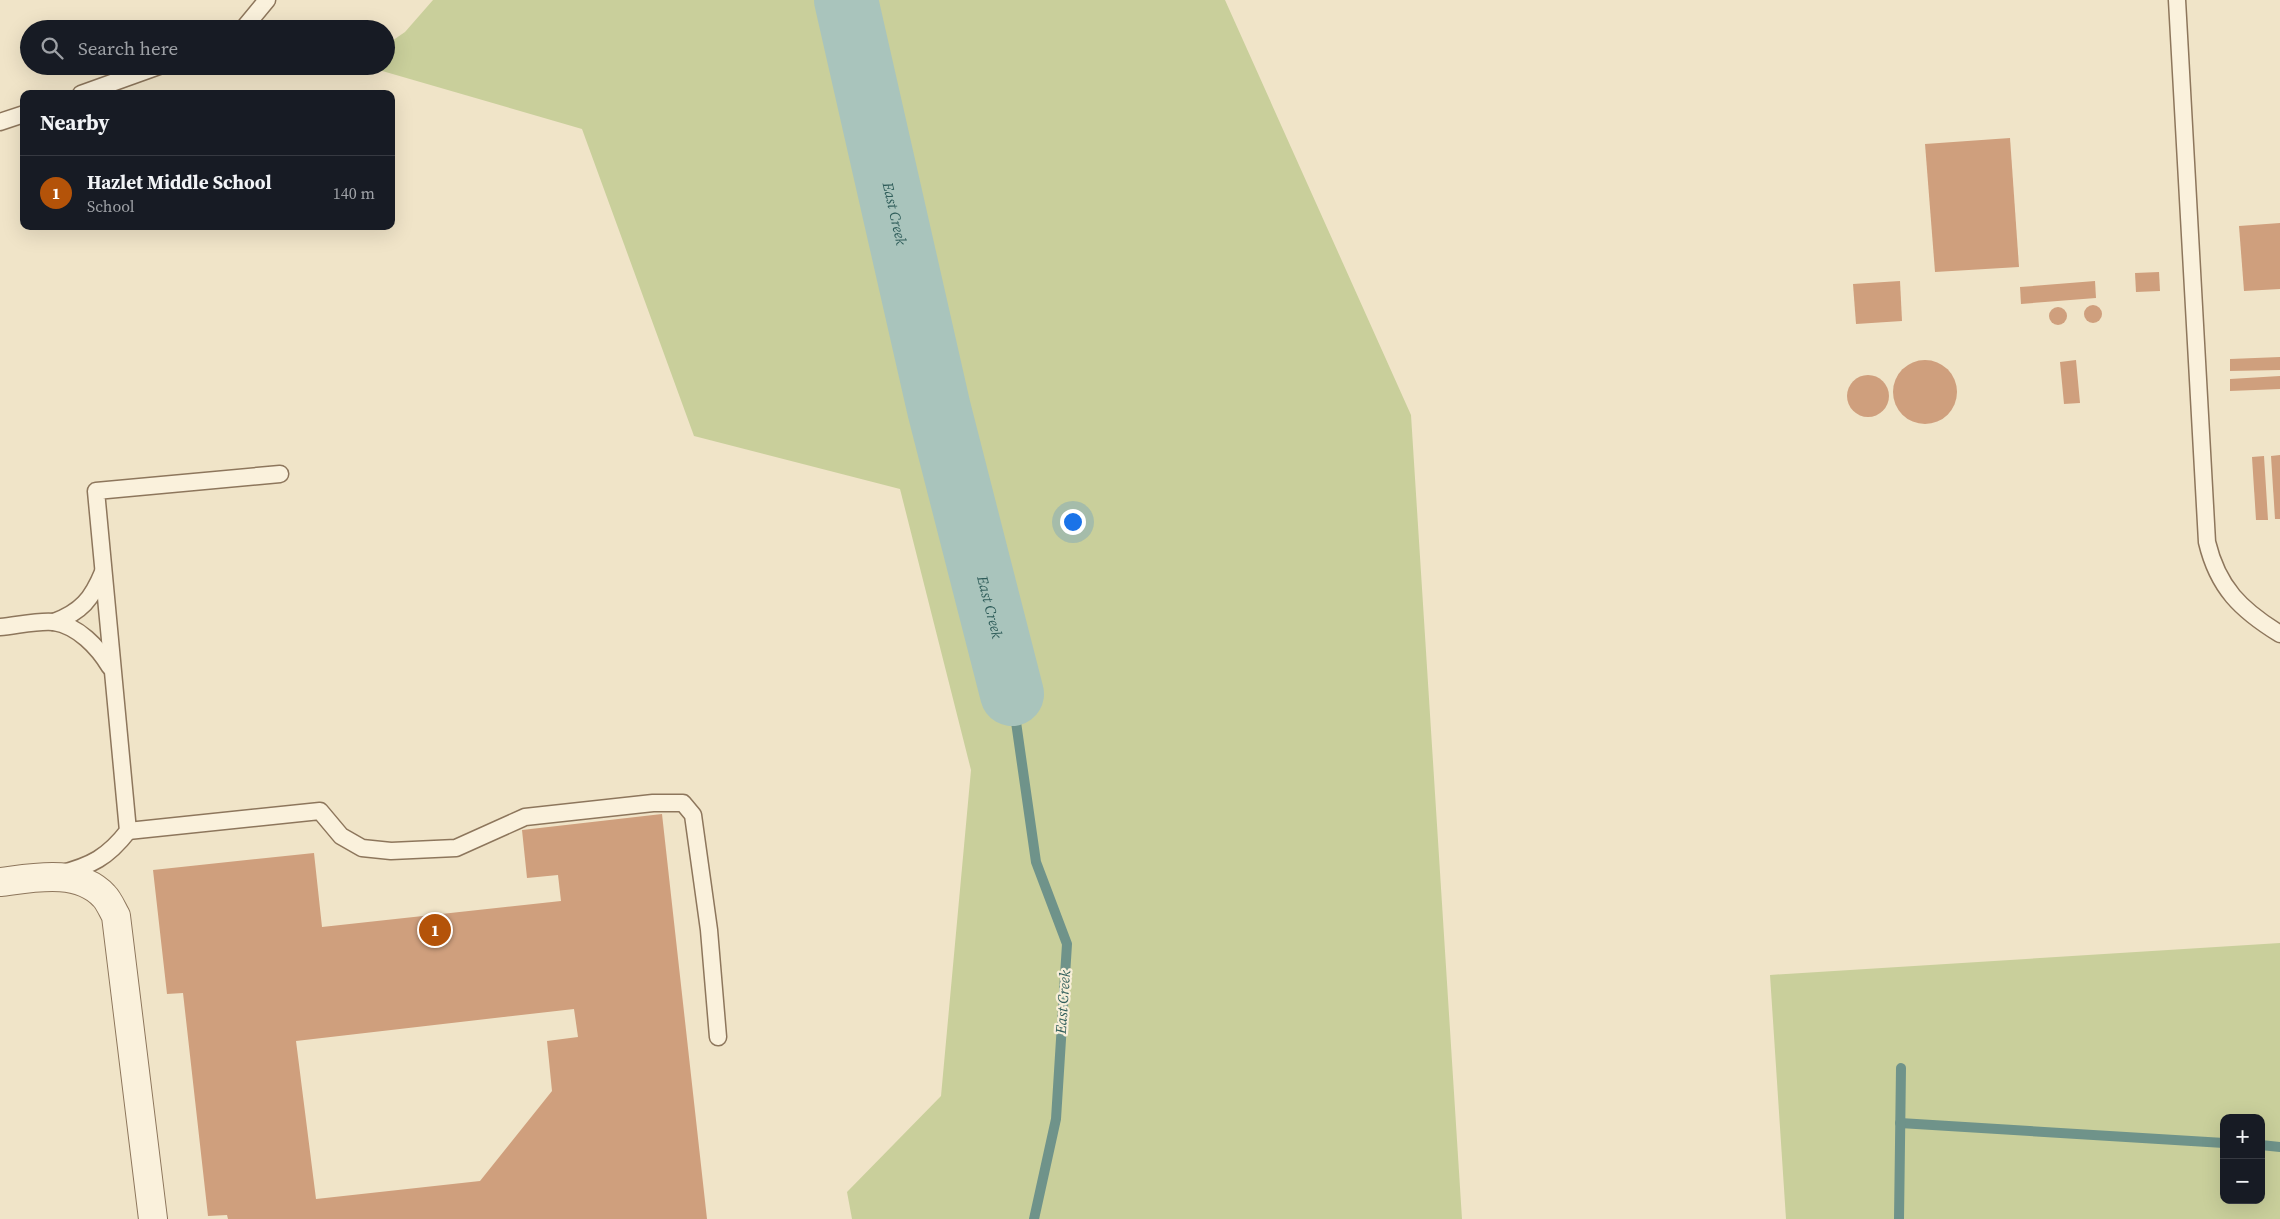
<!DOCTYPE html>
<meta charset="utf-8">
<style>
:root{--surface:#171b24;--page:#242831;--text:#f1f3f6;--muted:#9ea1a6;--line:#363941;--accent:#b45309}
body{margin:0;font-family:"Source Serif 4",serif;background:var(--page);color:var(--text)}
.controls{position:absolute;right:15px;bottom:15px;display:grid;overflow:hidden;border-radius:10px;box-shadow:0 5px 20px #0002}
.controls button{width:45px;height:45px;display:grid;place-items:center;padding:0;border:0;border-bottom:1px solid var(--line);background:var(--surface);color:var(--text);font:25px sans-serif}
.you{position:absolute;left:1072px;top:521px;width:18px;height:18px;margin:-12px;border:4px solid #fff;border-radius:50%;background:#1a73e8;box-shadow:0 0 0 8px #1a73e833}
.badge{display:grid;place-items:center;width:32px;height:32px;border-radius:50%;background:var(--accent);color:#fff;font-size:16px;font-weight:700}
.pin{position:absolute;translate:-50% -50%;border:2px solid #fff;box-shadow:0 1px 5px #0006}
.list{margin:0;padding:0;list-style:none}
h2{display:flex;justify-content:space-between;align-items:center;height:65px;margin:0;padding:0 20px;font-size:21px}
h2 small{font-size:16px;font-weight:400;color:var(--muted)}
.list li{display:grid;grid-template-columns:32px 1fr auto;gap:15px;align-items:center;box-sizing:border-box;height:75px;padding:0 20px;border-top:1px solid var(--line)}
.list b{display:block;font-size:19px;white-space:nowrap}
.list p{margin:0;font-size:16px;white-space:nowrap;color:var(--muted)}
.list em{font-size:16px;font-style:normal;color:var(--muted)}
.icon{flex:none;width:28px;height:28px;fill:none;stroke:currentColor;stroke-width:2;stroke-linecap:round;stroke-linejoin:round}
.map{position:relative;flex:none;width:2280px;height:1219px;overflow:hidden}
.search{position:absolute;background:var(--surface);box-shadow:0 5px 20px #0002;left:20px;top:20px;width:375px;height:55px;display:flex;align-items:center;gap:12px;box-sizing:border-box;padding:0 18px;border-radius:28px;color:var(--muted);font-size:19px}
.panel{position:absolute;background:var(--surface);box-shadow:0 5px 20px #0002;left:20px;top:90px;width:375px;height:140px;border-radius:10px}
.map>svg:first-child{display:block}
</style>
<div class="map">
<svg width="2280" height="1219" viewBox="0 0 2280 1219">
<rect width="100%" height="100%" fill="#f0e4c8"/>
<g fill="#c9cf9b" fill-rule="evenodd">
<path d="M433 0H1225L1411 415 1462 1219H852L847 1192 941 1096 971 770 900 489 694 436 582 129 365 66H386V45L405 32Z"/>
<path d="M2280 943V1219H1786L1770 975ZM2224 1118H2261V1200H2224Z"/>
</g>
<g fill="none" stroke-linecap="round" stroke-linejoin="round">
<g stroke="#6f938a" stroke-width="10">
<path d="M1012 694 1036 862 1067 944 1056 1119 1034 1219"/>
<path d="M1900 1123 2224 1143"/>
<path d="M2261 1145 2280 1147"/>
<path d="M1899 1219 1901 1068"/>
</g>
<path stroke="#a9c4bc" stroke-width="64" id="s1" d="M846 0 939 409 1012 694"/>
</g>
<g fill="#cf9f7d" fill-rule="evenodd">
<path d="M2010 138 2019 267 1935 272 1925 144Z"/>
<path d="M2280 223V289L2244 291 2239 226Z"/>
<path d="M2159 272 2160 291 2136 292 2135 273Z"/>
<path d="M1900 281 1902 321 1856 324 1853 284Z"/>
<path d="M2095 281 2096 298 2021 304 2020 287Z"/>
<circle cx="2093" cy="314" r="9"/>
<circle cx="2058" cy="316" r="9"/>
<path d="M2280 357V370L2230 371V359Z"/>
<circle cx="1925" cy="392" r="32"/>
<path d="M2076 360 2080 403 2064 404 2060 362Z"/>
<circle cx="1868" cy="396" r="21"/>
<path d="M2280 376V389L2230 391V379Z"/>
<path d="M2280 455V519H2275L2271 456Z"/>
<path d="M2264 456 2268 520H2256L2252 457Z"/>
<path d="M662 814 707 1219H228L227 1215 208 1216 183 993 167 994 153 870 314 853 322 927 561 901 558 875 527 878 522 830ZM574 1009 578 1037 547 1041 552 1091 480 1181 316 1199 296 1041Z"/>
</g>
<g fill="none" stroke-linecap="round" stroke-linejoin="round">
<defs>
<g id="lane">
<path d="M2177 0 2207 542C2218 588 2241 610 2280 634"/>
<path d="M243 29 267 0"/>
<path d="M81 94 159 66"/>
<path d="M0 122 24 114"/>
<path d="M54 622C81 612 92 599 103 572"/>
<path d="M0 627C15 626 39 620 54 622 78 626 98 647 110 667"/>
<path d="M128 831 320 811 341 836 362 848 391 851 456 848 525 817 653 803H683L693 815 709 930 718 1037"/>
<path d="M59 874C91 866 108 857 128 831L96 491 280 474"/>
</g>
<path id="street" d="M0 882C33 878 78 868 104 896 109 901 112 909 116 916L153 1219"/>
</defs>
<use href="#lane" stroke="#8d765c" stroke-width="19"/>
<use href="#street" stroke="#8d765c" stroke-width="30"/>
<use href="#lane" stroke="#faf1dc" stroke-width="16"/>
<use href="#street" stroke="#faf1dc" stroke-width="28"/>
</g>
<g text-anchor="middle" stroke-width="4.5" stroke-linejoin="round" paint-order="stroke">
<g font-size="15" font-style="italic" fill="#2f5d5a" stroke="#f7eed8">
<text dy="5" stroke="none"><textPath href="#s1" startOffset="219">East Creek</textPath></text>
<text dy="5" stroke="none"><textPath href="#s1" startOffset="624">East Creek</textPath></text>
<text transform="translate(1063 1002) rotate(-86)" y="5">East Creek</text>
</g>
</g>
</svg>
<div class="controls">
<button>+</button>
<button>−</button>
</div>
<div class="you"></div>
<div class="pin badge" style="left:435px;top:930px">1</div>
<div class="search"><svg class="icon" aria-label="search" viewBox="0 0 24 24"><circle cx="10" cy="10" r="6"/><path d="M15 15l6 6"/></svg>Search here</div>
<section class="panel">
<h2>Nearby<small></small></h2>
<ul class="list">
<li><span class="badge">1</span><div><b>Hazlet Middle School</b><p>School</p></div><em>140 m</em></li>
</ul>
</section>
</div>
